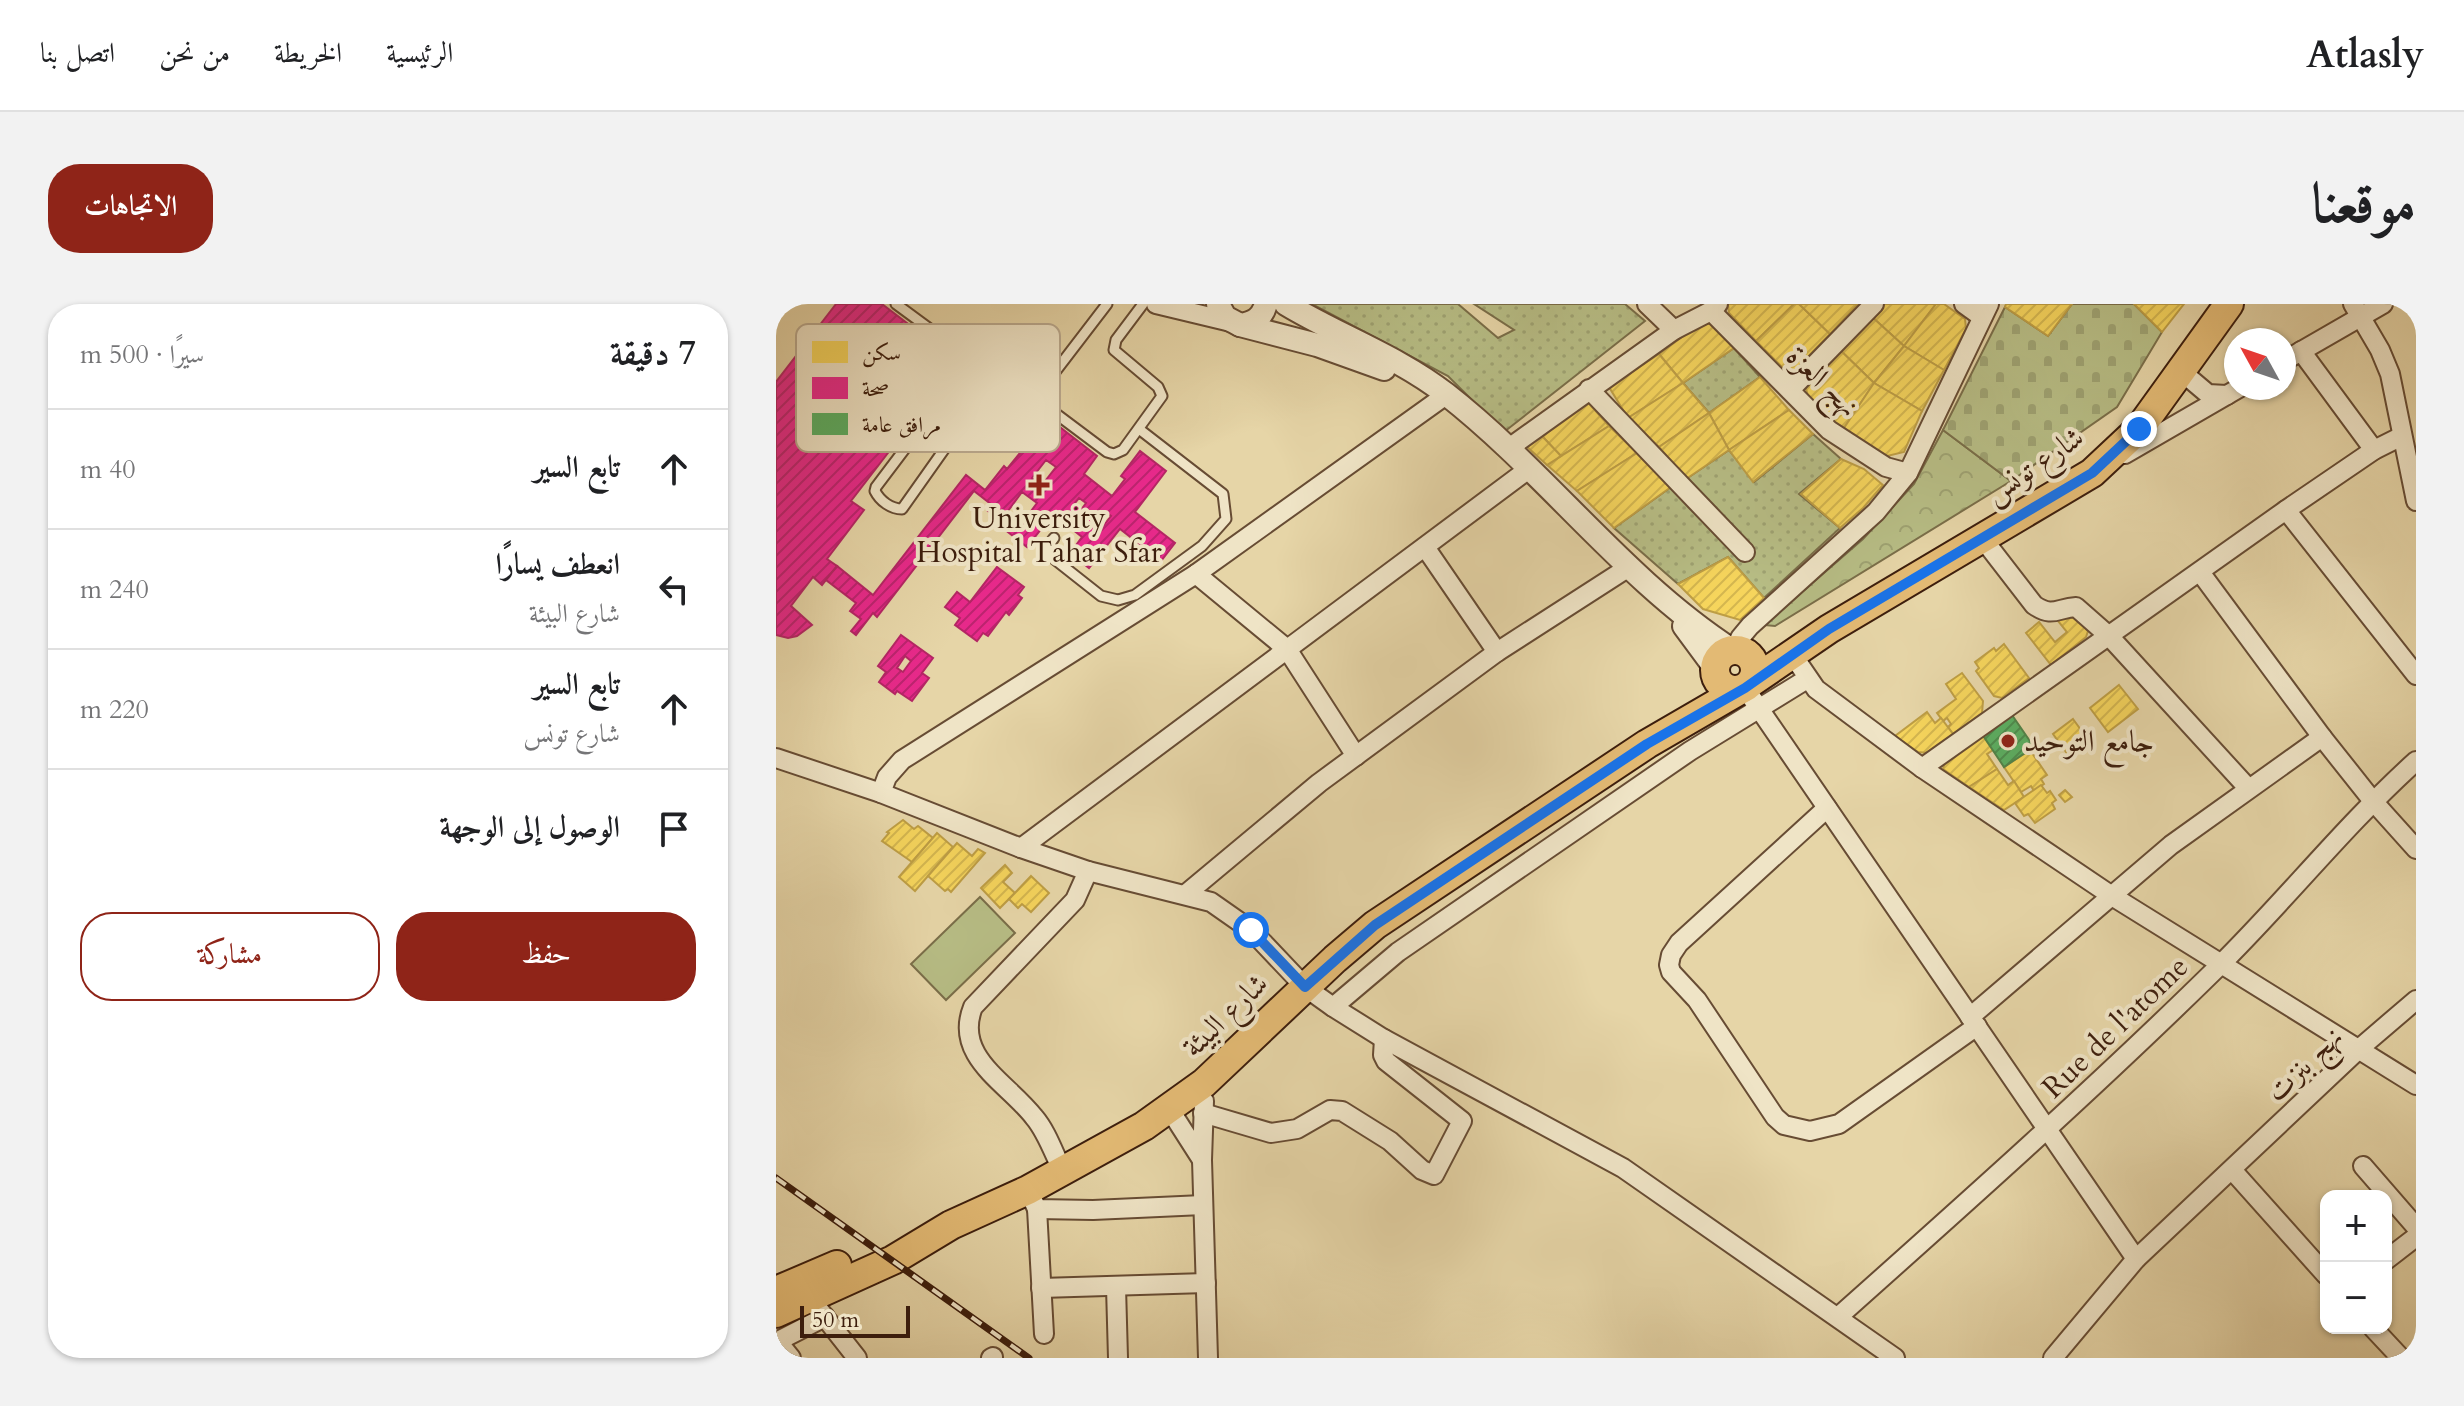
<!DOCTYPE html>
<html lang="ar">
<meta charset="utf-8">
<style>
:root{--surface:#fff;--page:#f2f2f2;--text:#202124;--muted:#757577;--line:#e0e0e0;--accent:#8f2418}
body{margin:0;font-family:Cardo,Amiri,serif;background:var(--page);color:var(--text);direction:rtl}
.controls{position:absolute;right:24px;bottom:24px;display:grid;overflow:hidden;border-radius:16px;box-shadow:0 2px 6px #0004}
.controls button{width:72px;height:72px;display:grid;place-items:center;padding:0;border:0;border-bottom:2px solid var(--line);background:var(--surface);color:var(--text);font:40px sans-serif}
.compass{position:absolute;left:1448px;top:24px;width:72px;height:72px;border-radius:50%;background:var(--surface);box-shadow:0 2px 6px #0004;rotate:310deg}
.scale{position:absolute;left:24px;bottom:20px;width:110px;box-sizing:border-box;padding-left:8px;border:4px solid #3d1e0d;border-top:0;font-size:22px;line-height:28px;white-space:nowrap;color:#3d1e0d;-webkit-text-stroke:6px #efe4c6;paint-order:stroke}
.stop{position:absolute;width:24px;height:24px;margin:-18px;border:6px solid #1a73e8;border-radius:50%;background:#fff}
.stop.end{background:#1a73e8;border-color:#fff;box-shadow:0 2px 8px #0008}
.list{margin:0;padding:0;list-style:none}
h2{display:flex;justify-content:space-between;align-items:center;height:104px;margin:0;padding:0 32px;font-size:34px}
h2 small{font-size:26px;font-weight:400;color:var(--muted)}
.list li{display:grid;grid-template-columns:52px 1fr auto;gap:24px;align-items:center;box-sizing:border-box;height:120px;padding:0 32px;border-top:2px solid var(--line)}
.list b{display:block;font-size:30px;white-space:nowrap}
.list p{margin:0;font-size:26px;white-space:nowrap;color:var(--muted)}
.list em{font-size:26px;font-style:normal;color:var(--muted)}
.actions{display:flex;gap:16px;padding:24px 32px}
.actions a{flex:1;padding:18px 0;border:2px solid var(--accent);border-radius:32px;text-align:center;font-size:28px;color:var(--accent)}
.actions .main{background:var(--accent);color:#fff}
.icon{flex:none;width:44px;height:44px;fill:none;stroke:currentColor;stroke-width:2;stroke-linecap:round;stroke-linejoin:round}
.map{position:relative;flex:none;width:1640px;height:1054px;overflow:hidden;direction:ltr;border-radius:32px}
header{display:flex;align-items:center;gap:48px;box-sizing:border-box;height:112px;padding:0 40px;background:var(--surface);border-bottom:2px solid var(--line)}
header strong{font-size:38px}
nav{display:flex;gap:44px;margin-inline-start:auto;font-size:28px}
.intro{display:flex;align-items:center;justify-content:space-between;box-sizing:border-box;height:192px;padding:0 48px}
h1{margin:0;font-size:56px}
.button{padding:20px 36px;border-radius:32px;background:var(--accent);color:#fff;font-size:28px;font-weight:700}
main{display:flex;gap:48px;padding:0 48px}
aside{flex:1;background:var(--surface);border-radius:32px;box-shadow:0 2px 6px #0004}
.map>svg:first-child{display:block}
</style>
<header>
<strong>Atlasly</strong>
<nav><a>الرئيسية</a><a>الخريطة</a><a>من نحن</a><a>اتصل بنا</a></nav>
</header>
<div class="intro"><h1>موقعنا</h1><a class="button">الاتجاهات</a></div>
<main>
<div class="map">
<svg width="1640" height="1054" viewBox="0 0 1640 1054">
<defs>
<pattern id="grass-dots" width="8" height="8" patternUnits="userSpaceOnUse" patternTransform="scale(2)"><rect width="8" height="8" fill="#b7bd85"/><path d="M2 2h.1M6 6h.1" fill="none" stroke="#9ea272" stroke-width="1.8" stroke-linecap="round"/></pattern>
<pattern id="forest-crowns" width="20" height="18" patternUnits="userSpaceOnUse" patternTransform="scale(2)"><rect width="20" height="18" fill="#b7bd85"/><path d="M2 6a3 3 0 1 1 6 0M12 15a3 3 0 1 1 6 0" fill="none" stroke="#9ea272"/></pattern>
<pattern id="cemetery-stones" width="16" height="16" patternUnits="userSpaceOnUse" patternTransform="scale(2)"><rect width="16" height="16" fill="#b7bd85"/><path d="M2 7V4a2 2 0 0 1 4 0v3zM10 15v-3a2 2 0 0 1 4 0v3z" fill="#9ea272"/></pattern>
<pattern id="homes-hatch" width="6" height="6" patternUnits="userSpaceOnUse" patternTransform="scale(2)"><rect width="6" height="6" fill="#f6d55c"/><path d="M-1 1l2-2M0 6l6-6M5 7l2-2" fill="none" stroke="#d4b64f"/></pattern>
<pattern id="health-hatch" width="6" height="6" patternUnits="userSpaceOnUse" patternTransform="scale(2)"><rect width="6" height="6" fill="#e7298a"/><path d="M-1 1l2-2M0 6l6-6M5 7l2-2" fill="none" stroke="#bc236f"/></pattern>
<pattern id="public-hatch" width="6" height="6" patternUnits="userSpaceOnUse" patternTransform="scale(2)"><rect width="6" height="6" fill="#5aae61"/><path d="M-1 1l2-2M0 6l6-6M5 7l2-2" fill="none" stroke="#4c8d4e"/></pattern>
</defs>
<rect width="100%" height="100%" fill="#e6d5a7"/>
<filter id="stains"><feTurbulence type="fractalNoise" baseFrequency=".0025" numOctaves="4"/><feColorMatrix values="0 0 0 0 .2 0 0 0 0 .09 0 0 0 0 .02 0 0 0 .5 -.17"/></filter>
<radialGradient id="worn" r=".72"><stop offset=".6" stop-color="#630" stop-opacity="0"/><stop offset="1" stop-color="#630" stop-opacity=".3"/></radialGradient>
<g fill="url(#grass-dots)" stroke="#7a6e49" stroke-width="2">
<path d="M536 0H682L722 34 738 26 698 0H849L869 17 728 128 672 72Z"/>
<path d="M958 44 984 73 933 109 907 79Z"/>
<path d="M1037 130 1065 155 1023 190 1064 224 988 294 952 253 902 280 838 224 895 183 925 214 910 175 953 146 978 178Z"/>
</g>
<path fill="url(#forest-crowns)" stroke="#7a6e49" stroke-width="2" d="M1167 126 1235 177 999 322 988 321 1087 235 1138 180Z"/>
<path fill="url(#cemetery-stones)" stroke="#7a6e49" stroke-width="2" d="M1296 0H1358L1386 28 1341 103 1235 177 1167 126 1229 3 1272 32Z"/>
<path fill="#b7bd85" stroke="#7a6e49" stroke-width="2" d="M204 593 239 629 170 696 135 660Z"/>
<g fill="url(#homes-hatch)" stroke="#be9e44" stroke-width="2">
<path d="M952 0H1018L980 37 953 9Z"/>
<path d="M1018 0H1023L1054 30 1019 66H1009L980 37Z"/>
<path d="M1023 0H1082L1054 30Z"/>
<path d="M1107 0H1160L1128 42 1095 12Z"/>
<path d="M1160 0H1168L1189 15 1190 25 1168 66 1128 42Z"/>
<path d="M1230 0H1296L1272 32 1229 3Z"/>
<path d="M1358 0H1408L1386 28Z"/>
<path d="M1095 12 1128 42 1098 79 1061 43Z"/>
<path d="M925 19 935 20 958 44 907 79 883 50Z"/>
<path d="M1128 42 1168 66 1146 107 1098 79Z"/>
<path d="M1061 43 1098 79 1066 127 1032 92 1029 81Z"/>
<path d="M883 50 907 79 852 114 833 83Z"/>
<path d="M984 73 1013 106 953 146 933 109Z"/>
<path d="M907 79 933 109 883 143 852 114Z"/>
<path d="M1098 79 1146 107 1128 148 1107 153 1066 127Z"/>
<path d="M809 95 833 122 785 152 765 131Z"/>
<path d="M1013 106 1037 130 977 178 953 146Z"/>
<path d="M933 109 953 146 910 175 883 143Z"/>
<path d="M833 122 861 149 801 187 771 161Z"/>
<path d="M765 131 785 152 771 161 749 141Z"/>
<path d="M861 149 895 183 838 224 801 187Z"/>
<path d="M1065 155 1088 165 1107 181 1087 204 1064 224 1025 190Z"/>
<path d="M952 253 988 294 964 316 927 305 902 280Z"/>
<path d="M1289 312 1300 313 1312 327 1310 333 1275 361 1250 329 1263 318 1279 338 1291 328 1282 317Z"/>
<path d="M1228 340 1253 374 1226 394 1218 392 1200 367 1203 364 1199 358 1218 344 1220 347Z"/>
<path d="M1186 369 1207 397 1206 409 1177 430 1172 423 1175 420 1171 414 1167 417 1161 409 1180 395 1170 380Z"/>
<path d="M1343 381 1362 405 1332 428 1314 404Z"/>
<path d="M1151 408 1159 419 1165 414 1177 430 1152 449 1142 448 1119 432Z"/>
<path d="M1297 415 1313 437 1293 452 1277 430Z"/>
<path d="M1206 430 1217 446 1211 450 1221 465 1193 483 1167 465 1169 457Z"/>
<path d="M1254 446 1271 471 1265 475 1268 480 1258 487 1255 482 1245 488 1228 463Z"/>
<path d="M1221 465 1232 481 1238 477 1248 493 1228 506 1193 483Z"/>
<path d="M1265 481 1271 489 1274 487 1280 496 1276 499 1279 505 1259 519 1252 510 1248 512 1239 499Z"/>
<path d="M1289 486 1296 493 1289 498 1283 491Z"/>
<path d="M127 516 138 525 142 522 157 534 136 558 106 537 113 529 111 528Z"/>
<path d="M161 529 177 543 139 587 123 573Z"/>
<path d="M181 539 196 552 202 545 209 549 175 588 172 585 169 587 152 572Z"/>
<path d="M229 561 236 569 227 578 239 589 224 604 205 584Z"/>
<path d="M255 572 273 589 255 608 246 600 242 604 233 595Z"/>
</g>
<g fill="url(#health-hatch)" stroke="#b42664" stroke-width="2" fill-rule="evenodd">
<path d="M60 0H106L182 58 75 197 88 206 51 255 61 262 46 281 37 273 15 302 36 321 21 332 12 334 0 331V78Z"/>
<path d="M280 120 321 152 308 170 336 192 349 175 345 172 364 147 390 167 359 208 399 239 385 257 344 225 313 264 304 257 302 259 292 252 306 233 277 210 251 243 214 214 217 211 212 207 216 201 198 187 101 313 97 309 80 331 75 327 85 315 74 307 80 299 50 276 61 262 97 291 190 171 209 186 228 162 231 165 264 124 272 130ZM270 156 280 163 266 181 256 174ZM246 188 261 199 247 218 232 207ZM303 194 310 199 305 206 298 200ZM330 208 335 212 324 226 319 222Z"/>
<path d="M221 263 248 283 242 291 246 294 233 311 230 308 212 332 207 329 201 337 179 321 184 314 169 303 181 288 194 298Z"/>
<path d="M125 331 157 354 146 369 153 374 136 397 121 387 119 390 103 378 110 368 102 362ZM129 352 135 357 127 368 121 364Z"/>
</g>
<path fill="url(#public-hatch)" stroke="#518348" stroke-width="2" d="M1236 411 1258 443 1228 463 1206 430Z"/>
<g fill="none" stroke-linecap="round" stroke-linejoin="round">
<defs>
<g id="service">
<path d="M120 0 196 56 100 183 99 187C104 197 115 205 126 205L213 82 214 72 196 56"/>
<path d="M331 0 259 94 331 148 338 150 347 146 386 92 382 83 338 46 340 36 367 0"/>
<path d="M278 234 268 247 325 292 342 296 359 291 426 242 450 215 447 190 363 125"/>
</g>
<g id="minor">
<path d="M380 0 455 18"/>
<path d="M871 0 898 26"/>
<path d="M1188 0 1206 13"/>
<path d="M1577 0 1604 46 1614 70 1640 197"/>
<path d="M935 7 1053 126 1110 163 1132 169"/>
<path d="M1525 47 1598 146"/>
<path d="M1508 57 1607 0"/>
<path d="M1406 68 1432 90 1451 91"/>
<path d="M813 85 969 248"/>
<path d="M1014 86 1098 0"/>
<path d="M733 144 898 26 935 7 942 0"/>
<path d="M1349 150 1463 84"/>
<path d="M1510 206 1640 371"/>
<path d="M1207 235 1258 301C1277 314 1281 304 1300 303L1333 332 1472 484"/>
<path d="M649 243 721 348"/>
<path d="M1424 268 1546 433 1596 496 1640 545"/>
<path d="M420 270 511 345 580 452"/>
<path d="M965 346 964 334 974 322 1100 208 1132 169 1213 0"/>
<path d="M1016 350 1040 385 1146 464 1336 592 1640 781"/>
<path d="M969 384 1360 955"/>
<path d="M0 454 105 489 245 544 312 567 435 598 475 626 529 683 557 703 608 735 847 864 1119 1054"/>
<path d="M1146 464 1510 206 1598 146 1626 132"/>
<path d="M105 489 111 473 126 456 420 270 670 91"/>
<path d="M1051 504 903 639 895 651 893 661 895 668 921 696 999 813 1008 821 1034 827 1063 820 1201 722"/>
<path d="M245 544 754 164"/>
<path d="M410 590 543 479 721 348 853 263"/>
<path d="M557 703 622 648 914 447 1031 375"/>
<path d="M1194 713 1395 541 1546 433"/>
<path d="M428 797 426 856 432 1054"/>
<path d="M394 806 426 856"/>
<path d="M427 809 495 829 521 825 554 806 566 807 614 837 646 866 658 871 686 817 610 757 607 751 608 735"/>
<path d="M1587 862 1640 923"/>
<path d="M1457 867 1550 971"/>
<path d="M287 868C278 850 271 828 258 813 232 779 177 753 197 703L299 596 312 567"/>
<path d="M252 886 261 905 317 906 427 901"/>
<path d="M261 905 268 1030"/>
<path d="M1610 956 1640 933"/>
<path d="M340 983 342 1054"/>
<path d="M265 984 430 979"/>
<path d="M33 993 81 1054"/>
<path d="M1062 1013C1191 898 1319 784 1442 663 1510 596 1569 521 1640 457"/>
<path d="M1597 1024 1625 1054"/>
<path d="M0 1038 49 1013"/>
<path d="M2 1038 15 1054"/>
<path d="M215 1054 217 1053"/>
<path d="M1277 1054 1360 955 1584 744 1640 696"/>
</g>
<g id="tertiary">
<path d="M442 0 449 13 464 21C478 19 486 14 490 0"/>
<path d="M510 0C563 32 621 52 670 90 771 169 848 276 956 346"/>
<path d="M464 21 541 41 608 65"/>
<path d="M908 322 939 364"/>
</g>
<g id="primary">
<circle cx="959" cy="366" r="20"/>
<path d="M977 377 1053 325 1316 169 1363 125 1453 0"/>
<path d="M0 987 61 961"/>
<path d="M0 1009 117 956 175 921 252 886 368 822 428 779 559 655 599 621 871 440 964 386"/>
</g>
</defs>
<use href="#service" stroke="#674c34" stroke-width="13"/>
<use href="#minor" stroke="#674c34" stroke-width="22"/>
<use href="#tertiary" stroke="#674c34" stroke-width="26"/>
<use href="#primary" stroke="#3d1e0d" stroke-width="32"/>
<use href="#service" stroke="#efe4c6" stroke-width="9"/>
<use href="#minor" stroke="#efe4c6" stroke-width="18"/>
<use href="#tertiary" stroke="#efe4c6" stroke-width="22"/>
<use href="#primary" stroke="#e3ba74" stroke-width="28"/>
<defs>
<path id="rail" d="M0 874 253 1054"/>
</defs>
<use href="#rail" stroke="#3d1e0d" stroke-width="7"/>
<use href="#rail" stroke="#efe4c6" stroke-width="4" stroke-dasharray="12" stroke-linecap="butt"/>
</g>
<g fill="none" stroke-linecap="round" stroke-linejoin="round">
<path stroke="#1a73e8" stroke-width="10" d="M475 626 529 683 599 621 871 440 969 384 1053 325 1316 169 1363 125"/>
</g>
<g fill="#8f2418" stroke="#efe4c6" stroke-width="3">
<path d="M259 169h8v8h8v8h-8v8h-8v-8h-8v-8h8z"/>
<circle cx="1232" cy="437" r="8"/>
</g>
<g text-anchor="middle" stroke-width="8" stroke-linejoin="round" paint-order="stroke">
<g font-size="30" fill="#3d1e0d" stroke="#efe4c6">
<text transform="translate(1047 77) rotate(44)" y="10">نهج العزة</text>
<text transform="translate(1258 161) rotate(-34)" y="10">شارع تونس</text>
<text transform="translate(449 711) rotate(-44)" y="10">شارع البيئة</text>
<text transform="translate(1339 723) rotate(-44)" y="10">Rue de l'atome</text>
<text transform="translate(1528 760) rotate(-44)" y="10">نهج بنزت</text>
</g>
<g font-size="30" fill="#3d1e0d" stroke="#efe4c6">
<text x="263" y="224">University<tspan x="263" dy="34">Hospital Tahar Sfar</tspan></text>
<text x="1248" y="447" text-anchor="start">جامع التوحيد</text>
</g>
</g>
<rect x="20" y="20" width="264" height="128" rx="12" fill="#efe4c6" stroke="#baa98e" stroke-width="2"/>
<rect x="36" y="37" width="36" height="22" fill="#f6d55c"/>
<rect x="36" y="73" width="36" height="22" fill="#e7298a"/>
<rect x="36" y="109" width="36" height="22" fill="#5aae61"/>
<g font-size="22" fill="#3d1e0d">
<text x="86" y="56">سكن</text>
<text x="86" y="92">صحة</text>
<text x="86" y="128">مرافق عامة</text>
</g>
<rect width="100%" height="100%" filter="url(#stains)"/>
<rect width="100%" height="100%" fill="url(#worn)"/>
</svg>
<div class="controls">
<button>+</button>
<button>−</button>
</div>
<svg class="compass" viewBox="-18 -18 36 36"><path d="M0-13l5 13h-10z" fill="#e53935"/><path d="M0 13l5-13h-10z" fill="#757577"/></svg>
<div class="scale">50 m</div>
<div class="stop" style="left:475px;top:626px"></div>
<div class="stop end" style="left:1363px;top:125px"></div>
</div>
<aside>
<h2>7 دقيقة<small>سيرًا · 500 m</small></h2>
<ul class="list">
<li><svg class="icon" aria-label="ahead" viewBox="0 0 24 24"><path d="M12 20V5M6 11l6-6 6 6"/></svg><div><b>تابع السير</b></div><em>40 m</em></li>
<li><svg class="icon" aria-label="left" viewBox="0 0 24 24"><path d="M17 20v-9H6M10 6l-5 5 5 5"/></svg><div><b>انعطف يسارًا</b><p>شارع البيئة</p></div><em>240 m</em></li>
<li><svg class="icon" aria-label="ahead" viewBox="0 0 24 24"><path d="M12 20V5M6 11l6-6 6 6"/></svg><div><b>تابع السير</b><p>شارع تونس</p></div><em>220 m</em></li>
<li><svg class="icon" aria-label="arrive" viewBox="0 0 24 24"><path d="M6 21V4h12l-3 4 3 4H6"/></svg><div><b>الوصول إلى الوجهة</b></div></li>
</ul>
<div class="actions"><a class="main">حفظ</a><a>مشاركة</a></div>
</aside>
</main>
